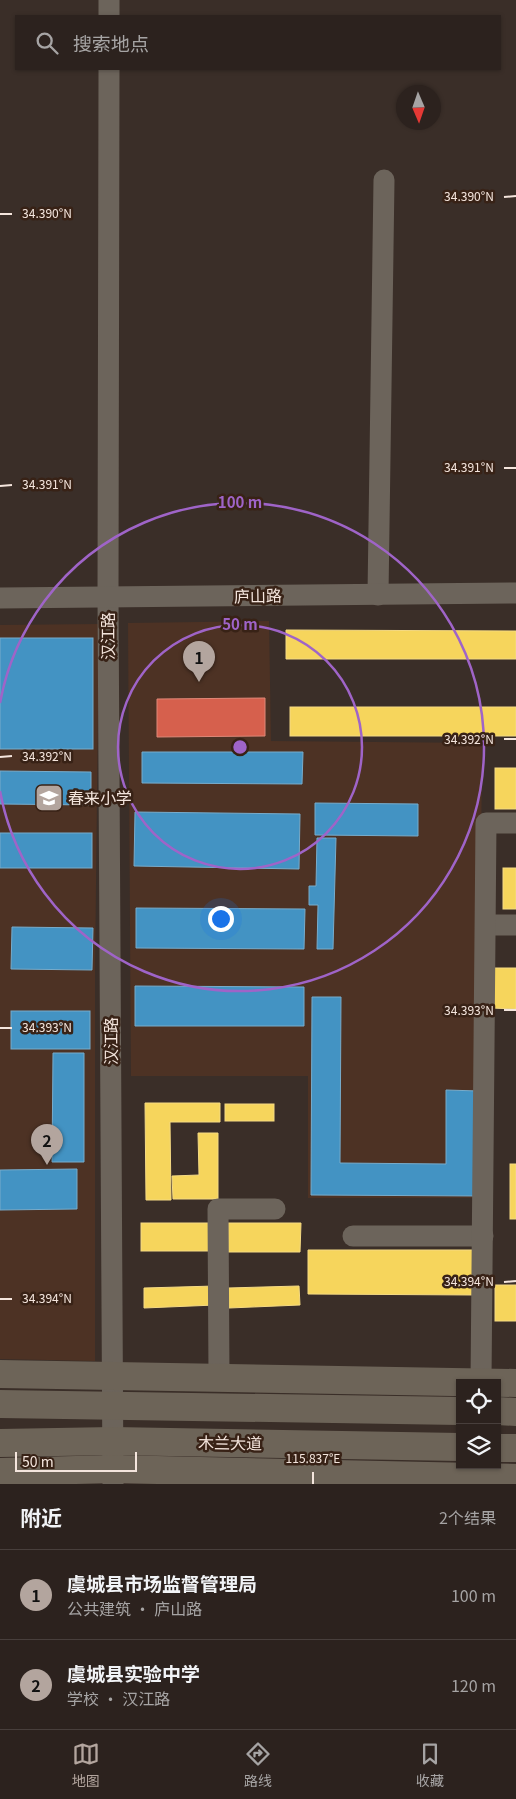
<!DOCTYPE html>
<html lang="zh">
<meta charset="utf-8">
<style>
:root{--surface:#2c221e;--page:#342a27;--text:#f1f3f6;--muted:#a6a4a4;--line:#483f3c;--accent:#b3a59e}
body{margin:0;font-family:Georgia,"Noto Sans SC",serif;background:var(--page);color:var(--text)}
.controls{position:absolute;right:15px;bottom:15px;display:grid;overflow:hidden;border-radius:0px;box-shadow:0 1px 4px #0004}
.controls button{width:45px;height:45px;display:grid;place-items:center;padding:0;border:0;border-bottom:1px solid var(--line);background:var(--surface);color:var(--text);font:25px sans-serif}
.compass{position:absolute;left:396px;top:85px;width:45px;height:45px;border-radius:50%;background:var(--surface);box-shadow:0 1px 4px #0004;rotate:178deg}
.scale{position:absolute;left:15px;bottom:12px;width:122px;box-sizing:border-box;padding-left:5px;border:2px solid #f4e5dd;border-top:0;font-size:14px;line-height:18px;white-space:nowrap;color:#f4e5dd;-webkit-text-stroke:4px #382216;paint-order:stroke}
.you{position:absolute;left:220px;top:918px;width:18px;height:18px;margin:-12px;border:4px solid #fff;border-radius:50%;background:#1a73e8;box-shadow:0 0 0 8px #1a73e833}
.badge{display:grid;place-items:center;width:32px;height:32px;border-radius:50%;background:var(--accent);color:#111;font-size:16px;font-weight:700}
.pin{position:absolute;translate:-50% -41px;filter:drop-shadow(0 1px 2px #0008)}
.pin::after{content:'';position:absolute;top:26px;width:18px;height:15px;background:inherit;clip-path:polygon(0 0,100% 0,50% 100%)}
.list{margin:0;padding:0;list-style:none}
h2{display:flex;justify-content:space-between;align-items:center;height:65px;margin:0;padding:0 20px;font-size:21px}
h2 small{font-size:16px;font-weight:400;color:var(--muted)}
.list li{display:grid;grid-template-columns:32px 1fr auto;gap:15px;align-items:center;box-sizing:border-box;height:90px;padding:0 20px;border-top:1px solid var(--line)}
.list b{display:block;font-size:19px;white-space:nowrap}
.list p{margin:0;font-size:16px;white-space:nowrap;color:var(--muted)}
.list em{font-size:16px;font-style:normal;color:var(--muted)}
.icon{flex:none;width:28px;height:28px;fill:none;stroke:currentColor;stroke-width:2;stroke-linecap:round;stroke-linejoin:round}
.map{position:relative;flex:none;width:516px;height:1484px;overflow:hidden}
.search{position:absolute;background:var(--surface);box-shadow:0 1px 4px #0004;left:15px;right:15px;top:15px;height:55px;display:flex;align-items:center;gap:12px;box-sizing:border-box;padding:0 18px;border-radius:0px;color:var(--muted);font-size:19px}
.sheet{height:245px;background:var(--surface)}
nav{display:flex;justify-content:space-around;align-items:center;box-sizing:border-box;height:70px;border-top:1px solid var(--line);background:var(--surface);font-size:14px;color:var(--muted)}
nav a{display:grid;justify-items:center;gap:2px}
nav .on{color:var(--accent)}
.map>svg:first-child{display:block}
</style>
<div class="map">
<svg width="516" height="1484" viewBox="0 0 516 1484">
<rect width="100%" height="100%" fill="#3a2e28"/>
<g fill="#4d3224">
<path d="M269 621 271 741 482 743 480 995 481 1198H308V1076H131L128 623Z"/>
<path d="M99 624 95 971V1361L0 1359V625Z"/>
</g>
<g fill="#f6d55c" stroke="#f5da83">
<path d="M286 630 516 631V659H286Z"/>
<rect x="290" y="707" width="226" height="29"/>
<rect x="495" y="768" width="21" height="41"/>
<rect x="503" y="868" width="13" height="41"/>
<path d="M491 968H516V1009L491 1008Z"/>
<path d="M145 1103H220V1122H170L171 1200H146Z"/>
<rect x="225" y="1104" width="49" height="17"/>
<path d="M198 1133H218V1199H173L172 1176 199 1175Z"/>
<rect x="510" y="1164" width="6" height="55"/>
<rect x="141" y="1223" width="72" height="28"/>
<path d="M228 1223H301L300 1252H228Z"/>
<path d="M308 1250H475L474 1295 308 1294Z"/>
<rect x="495" y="1285" width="21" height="36"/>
<path d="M215 1286V1305L144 1308V1288Z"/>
<path d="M299 1286 300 1305 229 1308 228 1288Z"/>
</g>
<path fill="#d6604d" stroke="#df8878" d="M265 698V736L157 737V699Z"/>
<g fill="#4393c3" stroke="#78accb">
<rect x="0" y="638" width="93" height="111"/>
<path d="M142 752H303L302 784 142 783Z"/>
<path d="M0 771 91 772V805L0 804Z"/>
<path d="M315 803 418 804V836L315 835Z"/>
<path d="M135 812 300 814 299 869 134 866Z"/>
<rect x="0" y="833" width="92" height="35"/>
<path d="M317 838H336L333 949H317L318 905H309V886H316Z"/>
<path d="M136 908 305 909 304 949 136 948Z"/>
<path d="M12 927 93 928 92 970 11 969Z"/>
<path d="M135 986 304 987V1026H135Z"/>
<path d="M312 997H341L340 1163 446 1164V1090L479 1091V1196L311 1195Z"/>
<rect x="11" y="1011" width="79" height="38"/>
<path d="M53 1053H84V1162H52Z"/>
<path d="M77 1169V1209L0 1210V1170Z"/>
</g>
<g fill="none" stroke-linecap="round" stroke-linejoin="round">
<g stroke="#6c645b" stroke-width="21">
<path d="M109 16V0"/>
<path d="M109 69 108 597 113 1484"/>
<path d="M378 595 384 180"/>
<path d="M0 598 516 593"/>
<path d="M486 925H516"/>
<path d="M353 1236H483"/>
<path d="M219 1377 218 1209H275"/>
<path d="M481 1382 486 823H516"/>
</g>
<g stroke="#6d6458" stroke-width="28">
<path d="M0 1374 516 1383"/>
<path d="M0 1404 460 1411"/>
<path d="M497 1411 516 1412"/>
<path d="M0 1443 113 1441 460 1447"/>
<path d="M497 1448H516"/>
<path d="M0 1472 113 1469 516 1478"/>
</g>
</g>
<path fill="none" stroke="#f4e5dd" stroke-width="2" d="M504 197 516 196M0 214H12M504 468H516M0 486 12 485M504 739H516M0 757 12 756M504 1010H516M0 1028H12M504 1282 516 1281M0 1299H12M313 1472V1484"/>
<g fill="none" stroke="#9f64c8" stroke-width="2.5">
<circle cx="240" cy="747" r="122"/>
<path d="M0 703A244 244 0 1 1 0 791"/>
</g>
<defs>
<symbol id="school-square" viewBox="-11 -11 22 22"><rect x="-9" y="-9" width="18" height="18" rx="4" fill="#b3a59e" stroke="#382216"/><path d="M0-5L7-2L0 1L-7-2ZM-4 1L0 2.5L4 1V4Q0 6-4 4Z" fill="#fff"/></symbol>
</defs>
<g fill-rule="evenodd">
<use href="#school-square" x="33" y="782" width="32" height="32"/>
</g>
<g text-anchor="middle" stroke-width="5" stroke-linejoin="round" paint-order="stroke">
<g font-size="16" fill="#f4e5dd" stroke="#382216">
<text transform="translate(258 596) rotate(-1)" y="6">庐山路</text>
<text transform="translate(108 636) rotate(-90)" y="6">汉江路</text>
<text transform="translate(111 1041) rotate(-90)" y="6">汉江路</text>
<text transform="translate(230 1443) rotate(1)" y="6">木兰大道</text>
</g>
<g font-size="16" fill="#f4e5dd" stroke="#382216" text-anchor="start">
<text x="68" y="804">春来小学</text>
</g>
</g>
<g font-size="12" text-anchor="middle" fill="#f4e5dd" stroke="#382216" stroke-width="5" stroke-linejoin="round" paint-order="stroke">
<text x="469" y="201">34.390°N</text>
<text x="47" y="218">34.390°N</text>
<text x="469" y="472">34.391°N</text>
<text x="47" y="489">34.391°N</text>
<text x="469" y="744">34.392°N</text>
<text x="47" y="761">34.392°N</text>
<text x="469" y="1015">34.393°N</text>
<text x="47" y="1032">34.393°N</text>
<text x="469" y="1286">34.394°N</text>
<text x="47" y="1303">34.394°N</text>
<text x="313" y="1463">115.837°E</text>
</g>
<circle cx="240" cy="747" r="8" fill="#9f64c8" stroke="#382216" stroke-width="2.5"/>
<g font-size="15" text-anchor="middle" font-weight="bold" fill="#9f64c8" stroke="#382216" stroke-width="5" stroke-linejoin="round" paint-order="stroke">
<text x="240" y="508">100 m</text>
<text x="240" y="630">50 m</text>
</g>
</svg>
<div class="controls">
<button><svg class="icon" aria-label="locate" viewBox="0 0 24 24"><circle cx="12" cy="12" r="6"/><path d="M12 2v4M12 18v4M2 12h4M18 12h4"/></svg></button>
<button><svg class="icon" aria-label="layers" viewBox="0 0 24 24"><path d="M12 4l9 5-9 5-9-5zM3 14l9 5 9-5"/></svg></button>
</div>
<svg class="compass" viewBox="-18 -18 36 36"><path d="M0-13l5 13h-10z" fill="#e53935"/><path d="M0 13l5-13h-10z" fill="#a6a4a4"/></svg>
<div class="scale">50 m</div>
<div class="you"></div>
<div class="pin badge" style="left:199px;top:682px">1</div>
<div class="pin badge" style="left:47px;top:1165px">2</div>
<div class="search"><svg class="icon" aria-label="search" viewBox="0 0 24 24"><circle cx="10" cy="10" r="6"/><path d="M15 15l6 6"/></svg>搜索地点</div>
</div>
<section class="sheet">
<h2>附近<small>2个结果</small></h2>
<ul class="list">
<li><span class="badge">1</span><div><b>虞城县市场监督管理局</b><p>公共建筑 · 庐山路</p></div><em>100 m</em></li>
<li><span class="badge">2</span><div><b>虞城县实验中学</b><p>学校 · 汉江路</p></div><em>120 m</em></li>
</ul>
</section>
<nav>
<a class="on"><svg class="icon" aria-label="map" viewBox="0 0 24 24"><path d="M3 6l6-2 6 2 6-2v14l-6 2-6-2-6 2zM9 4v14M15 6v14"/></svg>地图</a>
<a><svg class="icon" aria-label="directions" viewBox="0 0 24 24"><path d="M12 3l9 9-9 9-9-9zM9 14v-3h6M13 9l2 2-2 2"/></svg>路线</a>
<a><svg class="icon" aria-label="saved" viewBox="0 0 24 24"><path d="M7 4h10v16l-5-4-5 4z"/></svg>收藏</a>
</nav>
